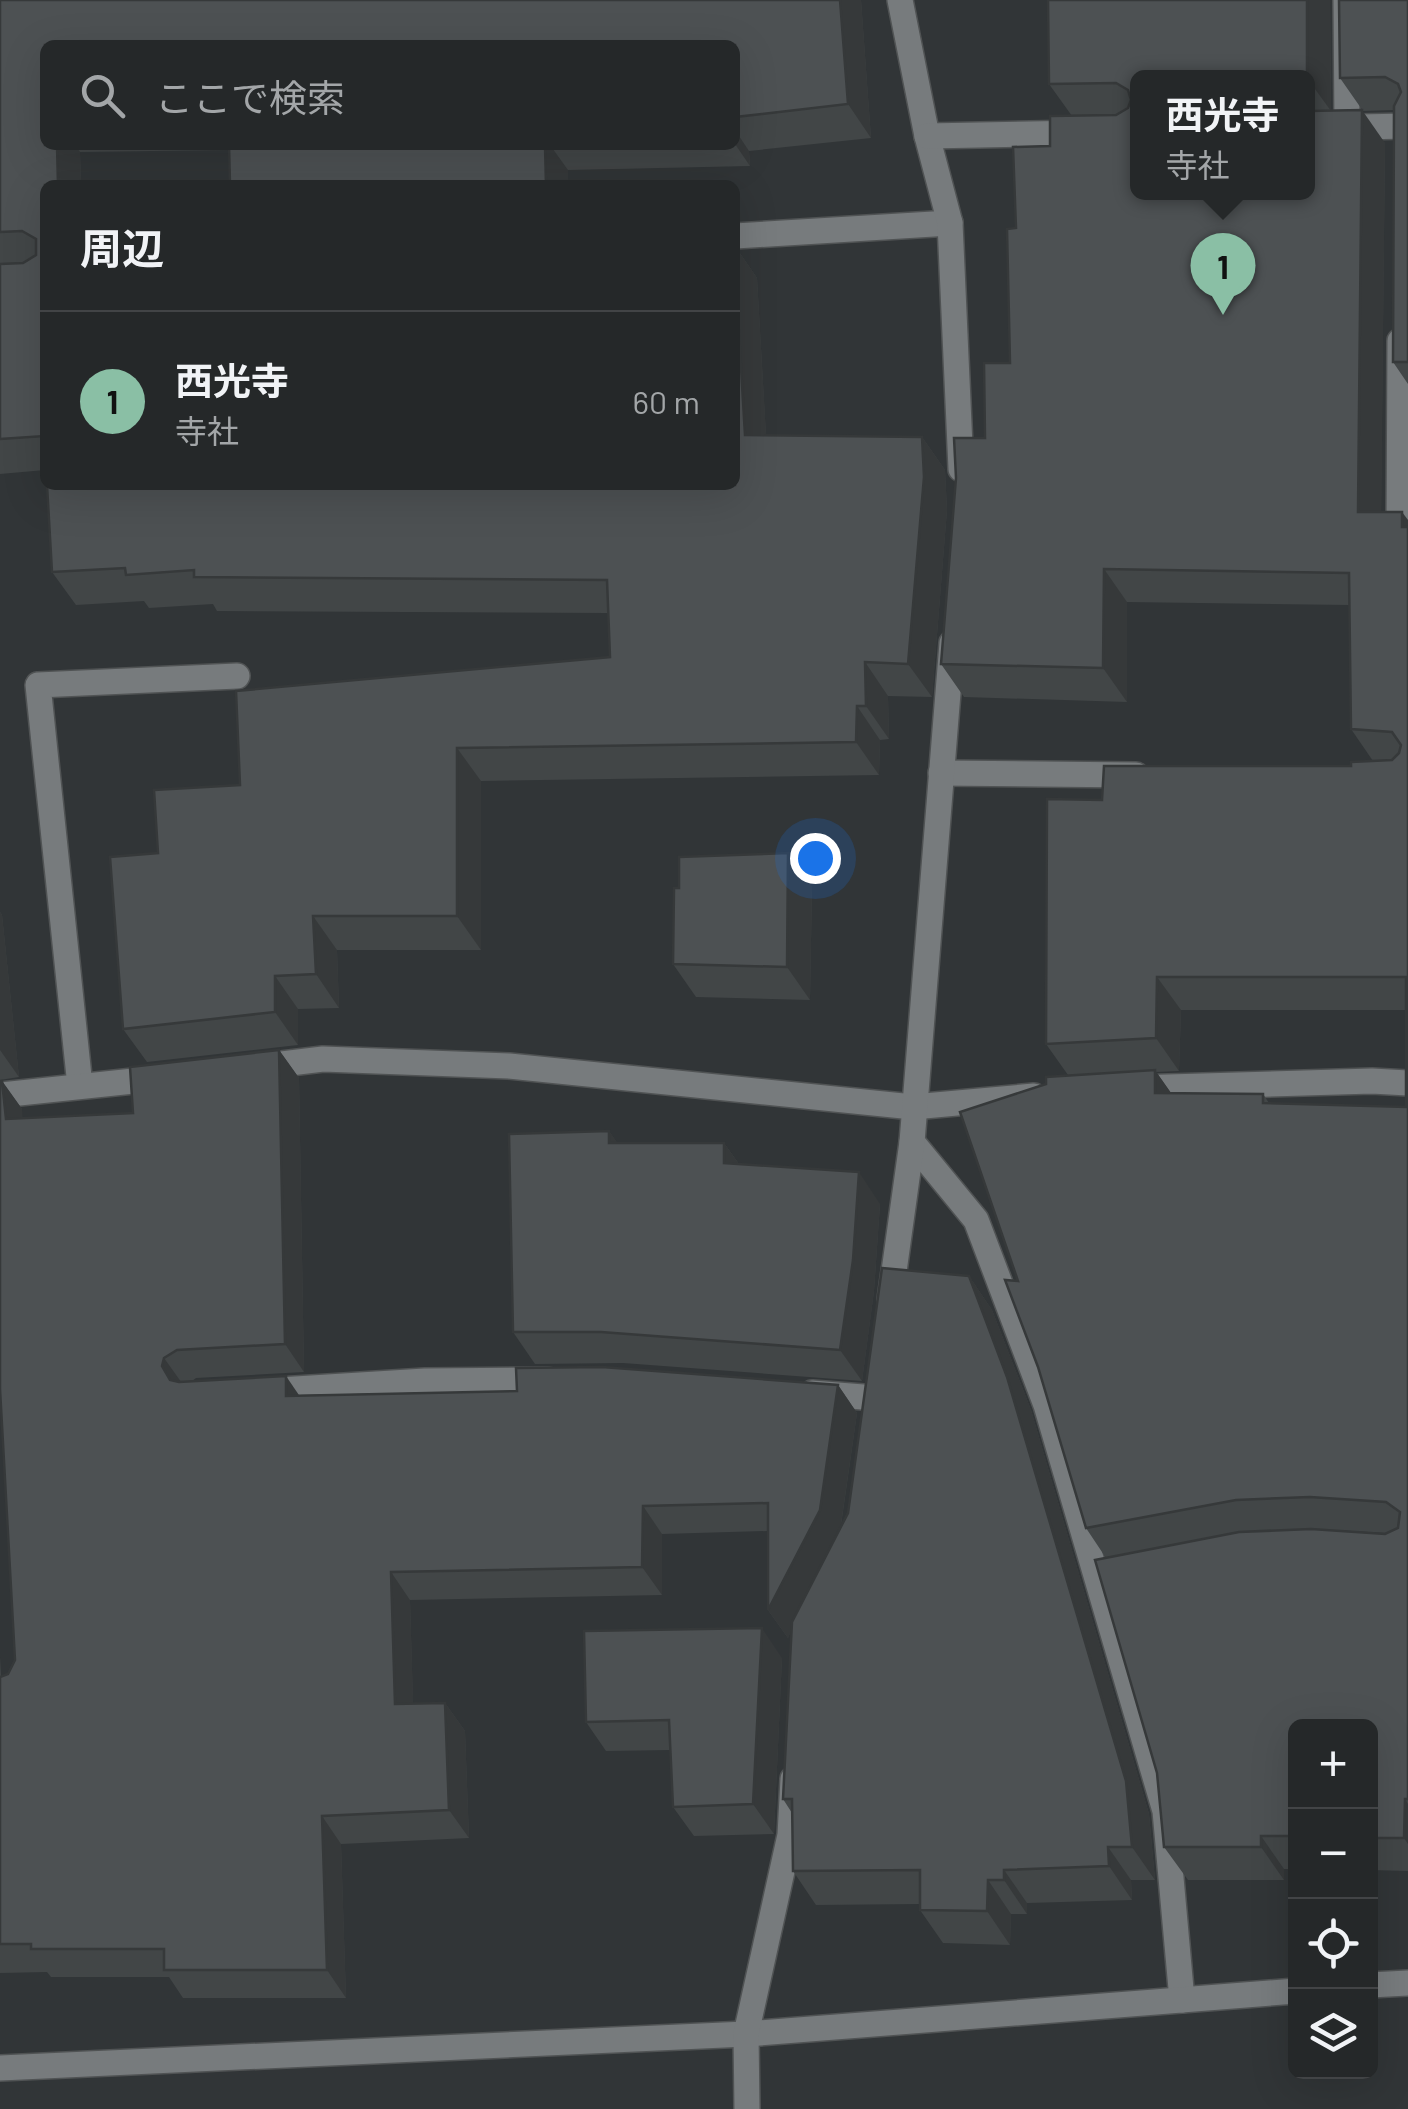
<!DOCTYPE html>
<html lang="ja">
<meta charset="utf-8">
<style>
:root{--surface:#252829;--page:#2d3031;--text:#f1f3f6;--muted:#a3a6a8;--line:#424446;--accent:#8abfa5}
body{margin:0;font-family:Barlow,"Noto Sans JP",sans-serif;background:var(--page);color:var(--text)}
.controls{position:absolute;right:30px;bottom:30px;display:grid;overflow:hidden;border-radius:15px;box-shadow:0 10px 40px #0002}
.controls button{width:90px;height:90px;display:grid;place-items:center;padding:0;border:0;border-bottom:2px solid var(--line);background:var(--surface);color:var(--text);font:50px sans-serif}
.you{position:absolute;left:815px;top:858px;width:35px;height:35px;margin:-25px;border:8px solid #fff;border-radius:50%;background:#1a73e8;box-shadow:0 0 0 15px #1a73e833}
.badge{display:grid;place-items:center;width:65px;height:65px;border-radius:50%;background:var(--accent);color:#111;font-size:32px;font-weight:700}
.pin{position:absolute;translate:-50% -82px;filter:drop-shadow(0 2px 5px #0008)}
.pin::after{content:'';position:absolute;top:52px;width:35px;height:30px;background:inherit;clip-path:polygon(0 0,100% 0,50% 100%)}
.popup{position:absolute;left:1130px;top:70px;width:185px;height:130px;box-sizing:border-box;display:grid;place-content:center;border-radius:15px;background:var(--surface);filter:drop-shadow(0 2px 8px #0005);font-size:32px;white-space:nowrap;color:var(--muted)}
.popup b{font-size:38px;color:var(--text)}
.popup::after{content:'';position:absolute;left:50%;top:100%;margin-left:-20px;border:20px solid transparent;border-top-color:var(--surface)}
.list{margin:0;padding:0;list-style:none}
h2{display:flex;justify-content:space-between;align-items:center;height:130px;margin:0;padding:0 40px;font-size:42px}
h2 small{font-size:32px;font-weight:400;color:var(--muted)}
.list li{display:grid;grid-template-columns:65px 1fr auto;gap:30px;align-items:center;box-sizing:border-box;height:180px;padding:0 40px;border-top:2px solid var(--line)}
.list b{display:block;font-size:38px;white-space:nowrap}
.list p{margin:0;font-size:32px;white-space:nowrap;color:var(--muted)}
.list em{font-size:32px;font-style:normal;color:var(--muted)}
.icon{flex:none;width:55px;height:55px;fill:none;stroke:currentColor;stroke-width:2;stroke-linecap:round;stroke-linejoin:round}
.map{position:relative;flex:none;width:1408px;height:2109px;overflow:hidden}
.search{position:absolute;background:var(--surface);box-shadow:0 10px 40px #0002;left:40px;top:40px;width:700px;height:110px;display:flex;align-items:center;gap:25px;box-sizing:border-box;padding:0 35px;border-radius:15px;color:var(--muted);font-size:38px}
.panel{position:absolute;background:var(--surface);box-shadow:0 10px 40px #0002;left:40px;top:180px;width:700px;height:310px;border-radius:15px}
.map>svg:first-child{display:block}
</style>
<div class="map">
<svg width="1408" height="2109" viewBox="0 0 1408 2109">
<rect width="100%" height="100%" fill="#313537"/>
<g fill="none" stroke-linecap="round" stroke-linejoin="round">
<defs>
<g id="lane">
<path d="M1346 0 1347 127"/>
<path d="M735 236 950 223"/>
<path d="M263 1391 425 1381 548 1380"/>
<path d="M812 1393 876 1398"/>
</g>
<g id="street">
<path d="M900 0 927 136 950 223 961 469"/>
<path d="M1308 128 1408 126"/>
<path d="M927 136 1138 132"/>
<path d="M1400 341 1399 529 1408 530"/>
<path d="M941 773 1136 775"/>
<path d="M257 1067 323 1059 509 1066 913 1107 1034 1096"/>
<path d="M80 1086 38 685 237 676"/>
<path d="M1133 1088 1372 1081 1408 1083"/>
<path d="M0 1095 162 1078"/>
<path d="M912 1142 976 1220 1046 1405 1165 1811 1182 2000"/>
<path d="M890 1300 912 1142 952 643"/>
<path d="M1370 1985 1408 1983"/>
<path d="M0 2068 746 2034 1296 1991"/>
<path d="M747 2109 746 2034 790 1835 793 1779"/>
</g>
</defs>
<use href="#lane" stroke="#505354" stroke-width="28"/>
<use href="#street" stroke="#505354" stroke-width="28"/>
<use href="#lane" stroke="#777b7d" stroke-width="25"/>
<use href="#street" stroke="#777b7d" stroke-width="25"/>
</g>
<g fill="#424647" fill-rule="evenodd">
<path d="M0 0H861L871 138 749 151 750 166 568 170V185H230L229 150 80 152 81 185H45V470L0 474ZM45 45H735V145H45Z"/>
<path d="M1330 0 1331 110 1385 143 1381 512 1408 521V1871L1370 1870V1726H1296V1869H1284V1880H1188L1164 1847 1157 1773 1106 1558 1086 1528 1018 1281 1046 1084 1068 1075 1046 1044 1102 800 1351 766 1373 761 1351 729 1349 605 1127 602V702L964 697 941 664 985 438 1010 363 1016 228 1050 146 1072 116 1049 84ZM1138 78H1308V192ZM1181 1010H1406V1107L1269 1103 1263 1094 1171 1093 1156 1072 1179 1071ZM1325 1530H1334L1386 1533 1385 1534Z"/>
<path d="M1408 0V384L1393 362 1394 110 1363 111 1340 78Z"/>
<path d="M735 246 757 278 766 436 922 437 945 470 947 510 932 697 888 696 889 739 880 740 879 775 481 781V950H337L339 1008 298 1009V1045L147 1062 123 1029 158 853 240 785 610 657 608 613 217 611 213 604 149 608 144 601 76 605 52 572 735 485Z"/>
<path d="M812 886 810 1000 696 997 673 964 679 888Z"/>
<path d="M0 912 2 915 19 1077 0 1080Z"/>
<path d="M279 1050 299 1078 304 1372 196 1378 191 1382 299 1395 838 1385 857 1413 841 1525 969 1276 992 1310 1031 1410 1149 1814 1155 1880H1131L1132 1900 1027 1903V1914H1011L1010 1945 943 1943 920 1910V1904L816 1905 793 1871 792 1813 783 1799 791 1630 788 1638 768 1610V1531L662 1534V1595L410 1600 413 1704 445 1703 465 1731 469 1838 341 1844 346 1998H183L169 1977H51L47 1972 0 1973V1657L1 1676 8 1674 15 1660 2 1081 22 1109V1118L133 1113Z"/>
<path d="M609 1131 617 1143H724L739 1164 880 1204 874 1291 862 1381 623 1363 535 1364 513 1332Z"/>
<path d="M782 1658 774 1834 694 1836 673 1807 671 1750 606 1751 586 1722Z"/>
</g>
<g fill="#36393a">
<path d="M840 0H861L871 138 848 104Z"/>
<path d="M1307 0H1330L1331 111 1307 78Z"/>
<path d="M1362 110 1385 143 1381 545 1358 512Z"/>
<path d="M735 130 749 151 750 166 735 144Z"/>
<path d="M57 145H75L80 152 81 185H58Z"/>
<path d="M545 145H550L568 170V185H546Z"/>
<path d="M735 246 757 278 768 469 745 435Z"/>
<path d="M922 437 945 470 947 510 932 697 908 664Z"/>
<path d="M1402 512 1408 520V536L1402 527Z"/>
<path d="M1104 569 1127 602V702L1103 668Z"/>
<path d="M865 662 888 696 889 739 866 706Z"/>
<path d="M857 706 880 740 879 775 856 742Z"/>
<path d="M457 748 481 781V950L457 916Z"/>
<path d="M788 853 812 886 810 1000 787 967Z"/>
<path d="M0 912 2 915 19 1077 0 1050Z"/>
<path d="M313 916 337 950 339 1008 316 974Z"/>
<path d="M275 976 298 1009V1045L275 1012Z"/>
<path d="M1157 977 1181 1010 1179 1071 1156 1038Z"/>
<path d="M279 1050 299 1078 304 1372 285 1344Z"/>
<path d="M1155 1070 1178 1103 1155 1093Z"/>
<path d="M2 1081 22 1109 25 1147 6 1119Z"/>
<path d="M609 1131 631 1162 609 1143Z"/>
<path d="M724 1143 746 1174 724 1163Z"/>
<path d="M859 1172 880 1204 874 1291 862 1381 840 1350Z"/>
<path d="M969 1276 992 1310 1031 1410 1149 1814 1155 1880 1132 1847Z"/>
<path d="M164 1358 184 1386 170 1380 162 1366Z"/>
<path d="M286 1376 305 1404 286 1396Z"/>
<path d="M838 1385 857 1413 839 1538 788 1638 768 1610Z"/>
<path d="M643 1506 662 1534V1595L642 1567Z"/>
<path d="M391 1572 410 1600 414 1732 395 1704Z"/>
<path d="M762 1628 782 1658 774 1834 753 1804Z"/>
<path d="M445 1703 465 1731 469 1838 449 1810Z"/>
<path d="M1405 1799 1408 1804V1844L1404 1838Z"/>
<path d="M322 1816 341 1844 346 1998 327 1970Z"/>
<path d="M1261 1836 1284 1869V1880L1261 1847Z"/>
<path d="M1108 1847 1131 1880 1132 1900 1109 1866Z"/>
<path d="M1004 1870 1027 1903V1914L1004 1880Z"/>
<path d="M988 1880 1011 1914 1010 1945 987 1911Z"/>
</g>
<g fill="#4d5153" stroke="#36393a" stroke-width="2.5">
<path d="M0 0H840L848 104 735 117V45H45V145H57L58 185H45V451L44 436 0 439V264L23 263 36 255V239L22 231 0 232Z"/>
<path d="M1048 0H1307V78H1138V192H1308V111L1362 110 1358 512H1402V527H1408V1799H1405L1404 1838H1370V1726H1296V1836H1261V1847H1164L1157 1773 1095 1560 1239 1532 1311 1529 1385 1534 1398 1528 1400 1512 1386 1502 1310 1497 1236 1500 1086 1528 1038 1367 1005 1280 1018 1281 960 1112 1046 1084V1077L1155 1070V1093L1263 1094V1103L1406 1107V977H1157L1156 1038 1046 1044 1047 799 1102 800 1104 766H1351V762L1392 760 1399 753 1401 745 1392 732 1351 729 1349 573 1104 569 1103 668 941 664 956 478 954 438H985L984 363H1010L1007 229 1016 228 1013 147 1050 146V116L1116 115 1128 108 1131 100 1128 90 1116 83 1049 84Z"/>
<path d="M1339 0H1408V362H1393L1394 106 1401 92 1398 84 1385 77 1340 78Z"/>
<path d="M229 145H545L546 185H230Z"/>
<path d="M735 266 745 435 922 437 924 477 908 664 865 662 866 706H857L856 742 457 748V916H313L316 974 275 976V1012L123 1029 110 857 158 853 154 790 240 785 236 691 610 657 607 580 194 577V570L126 575 125 568 52 572 47 485H735Z"/>
<path d="M788 853 787 967 673 964 674 888H679V857Z"/>
<path d="M279 1050 285 1344 177 1350 164 1358 162 1366 170 1380 179 1382 286 1376V1396L517 1391 516 1368 602 1367 838 1385 820 1510 768 1610V1503L643 1506 642 1567 391 1572 395 1704 445 1703 449 1810 322 1816 327 1970H164V1949H31V1944H0V1677L8 1674 15 1660 0 1389V1081H2L6 1119 133 1113 130 1067Z"/>
<path d="M609 1131V1143H724V1163L859 1172 853 1260 840 1350 601 1332H513L509 1134Z"/>
<path d="M882 1268 969 1276 1007 1377 1126 1781 1132 1847H1108L1109 1866 1004 1870V1880H988L987 1911 920 1910V1870L793 1871 792 1799H783L792 1622 848 1513Z"/>
<path d="M762 1628 753 1804 673 1807 669 1720 586 1722 584 1631Z"/>
</g>
</svg>
<div class="controls">
<button>+</button>
<button>−</button>
<button><svg class="icon" aria-label="locate" viewBox="0 0 24 24"><circle cx="12" cy="12" r="6"/><path d="M12 2v4M12 18v4M2 12h4M18 12h4"/></svg></button>
<button><svg class="icon" aria-label="layers" viewBox="0 0 24 24"><path d="M12 4l9 5-9 5-9-5zM3 14l9 5 9-5"/></svg></button>
</div>
<div class="you"></div>
<div class="pin badge" style="left:1223px;top:315px">1</div>
<div class="popup"><b>西光寺</b>寺社</div>
<div class="search"><svg class="icon" aria-label="search" viewBox="0 0 24 24"><circle cx="10" cy="10" r="6"/><path d="M15 15l6 6"/></svg>ここで検索</div>
<section class="panel">
<h2>周辺<small></small></h2>
<ul class="list">
<li><span class="badge">1</span><div><b>西光寺</b><p>寺社</p></div><em>60 m</em></li>
</ul>
</section>
</div>
